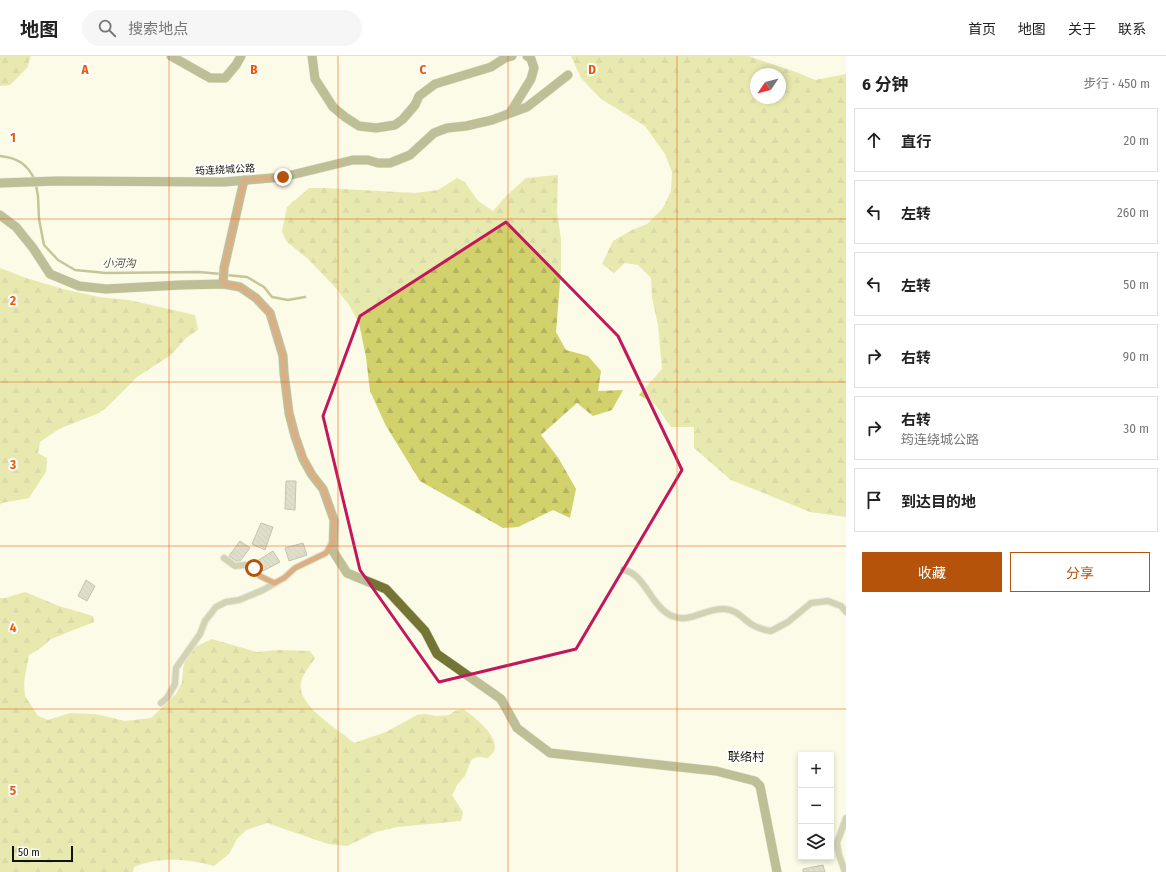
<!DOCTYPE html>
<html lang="zh">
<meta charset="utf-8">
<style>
:root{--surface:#fff;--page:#f6f6f6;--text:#222;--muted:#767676;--line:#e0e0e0;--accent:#b45309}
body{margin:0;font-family:"Fira Sans Condensed","Noto Sans SC",sans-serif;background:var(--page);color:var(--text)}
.controls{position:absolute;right:12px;bottom:12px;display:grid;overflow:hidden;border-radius:0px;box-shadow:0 2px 6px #0003}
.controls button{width:36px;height:36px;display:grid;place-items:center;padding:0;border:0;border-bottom:1px solid var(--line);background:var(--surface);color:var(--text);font:20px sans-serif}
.compass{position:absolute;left:750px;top:12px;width:36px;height:36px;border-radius:50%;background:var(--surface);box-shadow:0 2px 6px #0003;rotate:235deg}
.scale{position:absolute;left:12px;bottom:10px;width:61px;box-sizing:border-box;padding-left:4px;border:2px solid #12120b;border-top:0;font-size:11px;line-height:14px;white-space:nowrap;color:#12120b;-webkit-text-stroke:3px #fff;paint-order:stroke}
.stop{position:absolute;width:12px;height:12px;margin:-9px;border:3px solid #b45309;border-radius:50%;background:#fff}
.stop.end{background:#b45309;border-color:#fff;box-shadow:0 1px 4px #0008}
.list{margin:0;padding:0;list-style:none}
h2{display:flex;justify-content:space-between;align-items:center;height:52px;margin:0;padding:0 16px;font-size:17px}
h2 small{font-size:13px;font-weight:400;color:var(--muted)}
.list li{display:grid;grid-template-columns:26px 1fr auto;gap:12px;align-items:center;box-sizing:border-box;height:64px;margin:0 8px 8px;padding:0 8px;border:1px solid var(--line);border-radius:0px}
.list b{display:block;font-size:15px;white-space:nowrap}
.list p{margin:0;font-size:13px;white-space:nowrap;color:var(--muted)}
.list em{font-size:13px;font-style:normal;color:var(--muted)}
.actions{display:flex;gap:8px;padding:12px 16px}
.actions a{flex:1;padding:9px 0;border:1px solid var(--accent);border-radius:0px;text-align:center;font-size:14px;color:var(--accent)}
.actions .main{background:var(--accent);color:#fff}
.icon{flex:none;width:22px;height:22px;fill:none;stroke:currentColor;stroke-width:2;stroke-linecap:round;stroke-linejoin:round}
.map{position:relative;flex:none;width:846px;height:816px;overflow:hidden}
header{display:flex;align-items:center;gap:24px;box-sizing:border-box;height:56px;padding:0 20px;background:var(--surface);border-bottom:1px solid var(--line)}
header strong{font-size:19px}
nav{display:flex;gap:22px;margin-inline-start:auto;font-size:14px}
.search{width:280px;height:36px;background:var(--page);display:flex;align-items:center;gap:10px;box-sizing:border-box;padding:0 14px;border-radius:22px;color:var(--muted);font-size:15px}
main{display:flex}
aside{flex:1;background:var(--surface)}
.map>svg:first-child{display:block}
</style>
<header>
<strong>地图</strong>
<div class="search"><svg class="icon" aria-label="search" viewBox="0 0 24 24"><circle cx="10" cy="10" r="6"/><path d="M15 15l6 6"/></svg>搜索地点</div>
<nav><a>首页</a><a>地图</a><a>关于</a><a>联系</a></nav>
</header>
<main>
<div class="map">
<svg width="846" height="816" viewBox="0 0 846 816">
<defs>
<pattern id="forest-firs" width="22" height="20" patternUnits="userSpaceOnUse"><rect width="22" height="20" fill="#d1d26c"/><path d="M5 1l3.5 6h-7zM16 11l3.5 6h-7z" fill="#b2b35c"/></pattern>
<pattern id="building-back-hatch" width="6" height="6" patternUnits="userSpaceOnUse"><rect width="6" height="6" fill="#babba7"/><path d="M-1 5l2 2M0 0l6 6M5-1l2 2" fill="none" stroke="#9fa08e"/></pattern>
</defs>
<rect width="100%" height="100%" fill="#fbfbe7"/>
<g fill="url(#forest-firs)" fill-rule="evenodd">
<path d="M0 0H31L27 12 10 29 0 30Z"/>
<path d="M571 0H748L796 16 815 24 846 18V461L810 456 731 424 694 392V371H671L655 348 639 339 662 313 658 269 652 242 651 222 638 209 625 207 614 217 602 208 613 185 632 174 647 168 663 152 671 135 672 116 665 98 645 70 601 43 581 22ZM756 18H780V42H756Z"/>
<path d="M558 119 557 156 561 183V214L556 276 566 294 588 300 601 315 598 335 623 334 612 354 593 360 577 347 541 379 559 403 576 433 570 462 553 454 518 471 503 472 420 425 386 370 370 335 366 301 359 267 349 249 335 231 308 203 286 185 282 175 287 151 309 132H324L415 137 438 134 457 122 465 126 478 145 493 155 506 140 526 122Z"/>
<path d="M0 212 26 222 63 233 99 241 129 244 195 259 198 274 186 282 171 299 137 321 107 351 99 357 59 373 40 386 38 397 47 402 46 416 29 442 2 447 0 449Z"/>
<path d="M25 536 59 550 93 560 94 566 51 583 42 591 29 599 24 626 25 640 38 660 48 664 70 657 96 658 125 665 151 662 176 638 182 626 183 613 186 599 195 591 212 583 257 596 279 594 310 595 315 602C311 608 302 620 301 626 296 650 339 673 354 687L386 676 417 659 425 658 436 660 449 659 455 655 463 653C473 660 500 680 494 695 493 697 490 700 488 702L477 701 471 704 465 720 457 729 452 739 463 756 461 765 397 771 376 776 347 790 328 788 267 767 246 774 237 783 229 798 214 810C189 803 159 800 134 811L133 816H0V542H5Z"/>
</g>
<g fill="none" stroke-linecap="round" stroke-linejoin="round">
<g stroke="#84843a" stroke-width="2.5">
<path d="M0 100C18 102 27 108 35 124"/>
<path d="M36 129 38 140 39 163 44 189 58 204 75 214 106 217 199 216 221 218"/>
<path d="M226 219 247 221 264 231 272 241 288 244 305 241"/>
</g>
</g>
<g fill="url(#building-back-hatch)" stroke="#80816e">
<path d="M286 425H296L295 454 285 453Z"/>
<path d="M261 467 273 471 265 494 252 488Z"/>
<path d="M240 485 250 492 240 505H236L229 500Z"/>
<path d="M303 487 307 499 289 505 285 492Z"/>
<path d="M273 495 280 506 263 515 257 505Z"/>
<path d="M86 524 95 530 87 545 78 540Z"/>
<path d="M823 809 825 816H803V813Z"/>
</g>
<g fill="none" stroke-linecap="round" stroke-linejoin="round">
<defs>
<g id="street">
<path d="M224 502 235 510 245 509 253 512 260 520 274 527"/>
<path d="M624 514C645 518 651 551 672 560 691 568 706 551 725 553 737 554 742 562 751 568 757 572 764 574 771 575L788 566 811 547 828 545 841 550 846 556"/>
<path d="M161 647 167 642 175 628 176 612 200 578 205 565 216 551 226 546 239 544 263 534 284 522 295 512 326 497 332 487"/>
<path d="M845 816 839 799 837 787 846 762"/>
</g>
<g id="secondary">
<path d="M171 0 210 22H225L236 9 241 0"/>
<path d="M312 0 315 23 333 51 345 61 359 70 376 72 395 69 403 63 415 49 419 40 435 28 491 11 505 2 512 0"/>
<path d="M510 57 531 23 534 12 531 3 527 0"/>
<path d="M0 127 57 125 224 126 283 121 353 104H368L378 107H390L410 99 434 77 447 72 466 70 492 64 527 51 568 19"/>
<path d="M0 159 16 171 33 192 50 218 79 230 106 233 180 229 223 228 240 231 256 242 270 257 283 300 284 317 289 357 295 380 303 403 312 419 323 433 334 464 333 495 347 517 386 533 425 575 437 598 501 643 517 672 550 697 716 715 755 725 760 730 777 816"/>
<path d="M223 228 224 212 244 124"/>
</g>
</defs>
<use href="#street" stroke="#d6d6c4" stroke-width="8"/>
<use href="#secondary" stroke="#d6d6c4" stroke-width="10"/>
<use href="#street" stroke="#9fa077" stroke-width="6"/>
<use href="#secondary" stroke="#747435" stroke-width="9"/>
</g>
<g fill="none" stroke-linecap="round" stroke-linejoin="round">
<path stroke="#b45309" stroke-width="5" d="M254 512 260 520 274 527 284 522 295 512 326 497 333 486 334 464 323 433 312 418 304 403 295 380 289 357 284 317 283 300 270 257 256 242 240 231 223 228 224 212 244 124 283 121"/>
</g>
<path d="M0 0H846V816H0ZM506 166 618 280 682 414 576 593 439 626 360 514 323 360 360 260Z" fill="#fbfbe7" fill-opacity=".55" fill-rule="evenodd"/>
<path fill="none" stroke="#c2185b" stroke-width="3" stroke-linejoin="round" d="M506 166 618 280 682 414 576 593 439 626 360 514 323 360 360 260Z"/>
<path fill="none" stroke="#e8590c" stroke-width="1" stroke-opacity="0.55" d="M169 0V816M338 0V816M508 0V816M677 0V816M0 163H846M0 326H846M0 490H846M0 653H846"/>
<g text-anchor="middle" stroke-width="4" stroke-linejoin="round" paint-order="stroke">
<g font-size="10" fill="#12120b" stroke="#fff">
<text transform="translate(225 113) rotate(-3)" y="4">筠连绕城公路</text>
</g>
<g font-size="11" font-style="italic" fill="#505026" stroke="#fff">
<text transform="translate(119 207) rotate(1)" y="4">小河沟</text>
</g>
<g font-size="12" fill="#12120b" stroke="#fff">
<text x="746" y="705">联络村</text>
</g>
</g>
<g font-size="13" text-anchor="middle" font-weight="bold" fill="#e8590c" stroke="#fff" stroke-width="4" stroke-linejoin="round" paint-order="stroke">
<text x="85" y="18">A</text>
<text x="254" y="18">B</text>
<text x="423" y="18">C</text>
<text x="592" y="18">D</text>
<text x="13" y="86">1</text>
<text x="13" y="249">2</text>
<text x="13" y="413">3</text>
<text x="13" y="576">4</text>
<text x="13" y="739">5</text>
</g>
</svg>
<div class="controls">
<button>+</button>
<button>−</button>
<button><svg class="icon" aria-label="layers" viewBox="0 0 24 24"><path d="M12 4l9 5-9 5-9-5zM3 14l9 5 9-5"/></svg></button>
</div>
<svg class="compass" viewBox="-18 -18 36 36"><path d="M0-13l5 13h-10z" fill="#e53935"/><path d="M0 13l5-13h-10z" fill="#767676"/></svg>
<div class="scale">50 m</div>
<div class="stop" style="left:254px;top:512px"></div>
<div class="stop end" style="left:283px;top:121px"></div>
</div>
<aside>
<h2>6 分钟<small>步行 · 450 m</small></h2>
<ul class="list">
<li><svg class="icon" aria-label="ahead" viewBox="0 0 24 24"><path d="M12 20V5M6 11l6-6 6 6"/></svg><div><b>直行</b></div><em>20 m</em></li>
<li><svg class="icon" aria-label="left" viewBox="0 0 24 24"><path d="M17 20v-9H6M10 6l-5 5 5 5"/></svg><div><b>左转</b></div><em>260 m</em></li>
<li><svg class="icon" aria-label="left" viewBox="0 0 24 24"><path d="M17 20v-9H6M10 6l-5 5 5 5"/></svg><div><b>左转</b></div><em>50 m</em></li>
<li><svg class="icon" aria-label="right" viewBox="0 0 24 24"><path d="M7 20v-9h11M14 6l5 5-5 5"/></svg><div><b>右转</b></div><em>90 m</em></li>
<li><svg class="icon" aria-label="right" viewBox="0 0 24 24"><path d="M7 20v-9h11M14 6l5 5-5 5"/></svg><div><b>右转</b><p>筠连绕城公路</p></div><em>30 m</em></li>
<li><svg class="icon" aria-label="arrive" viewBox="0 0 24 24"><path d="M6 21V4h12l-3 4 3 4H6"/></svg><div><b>到达目的地</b></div></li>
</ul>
<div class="actions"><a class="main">收藏</a><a>分享</a></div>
</aside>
</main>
